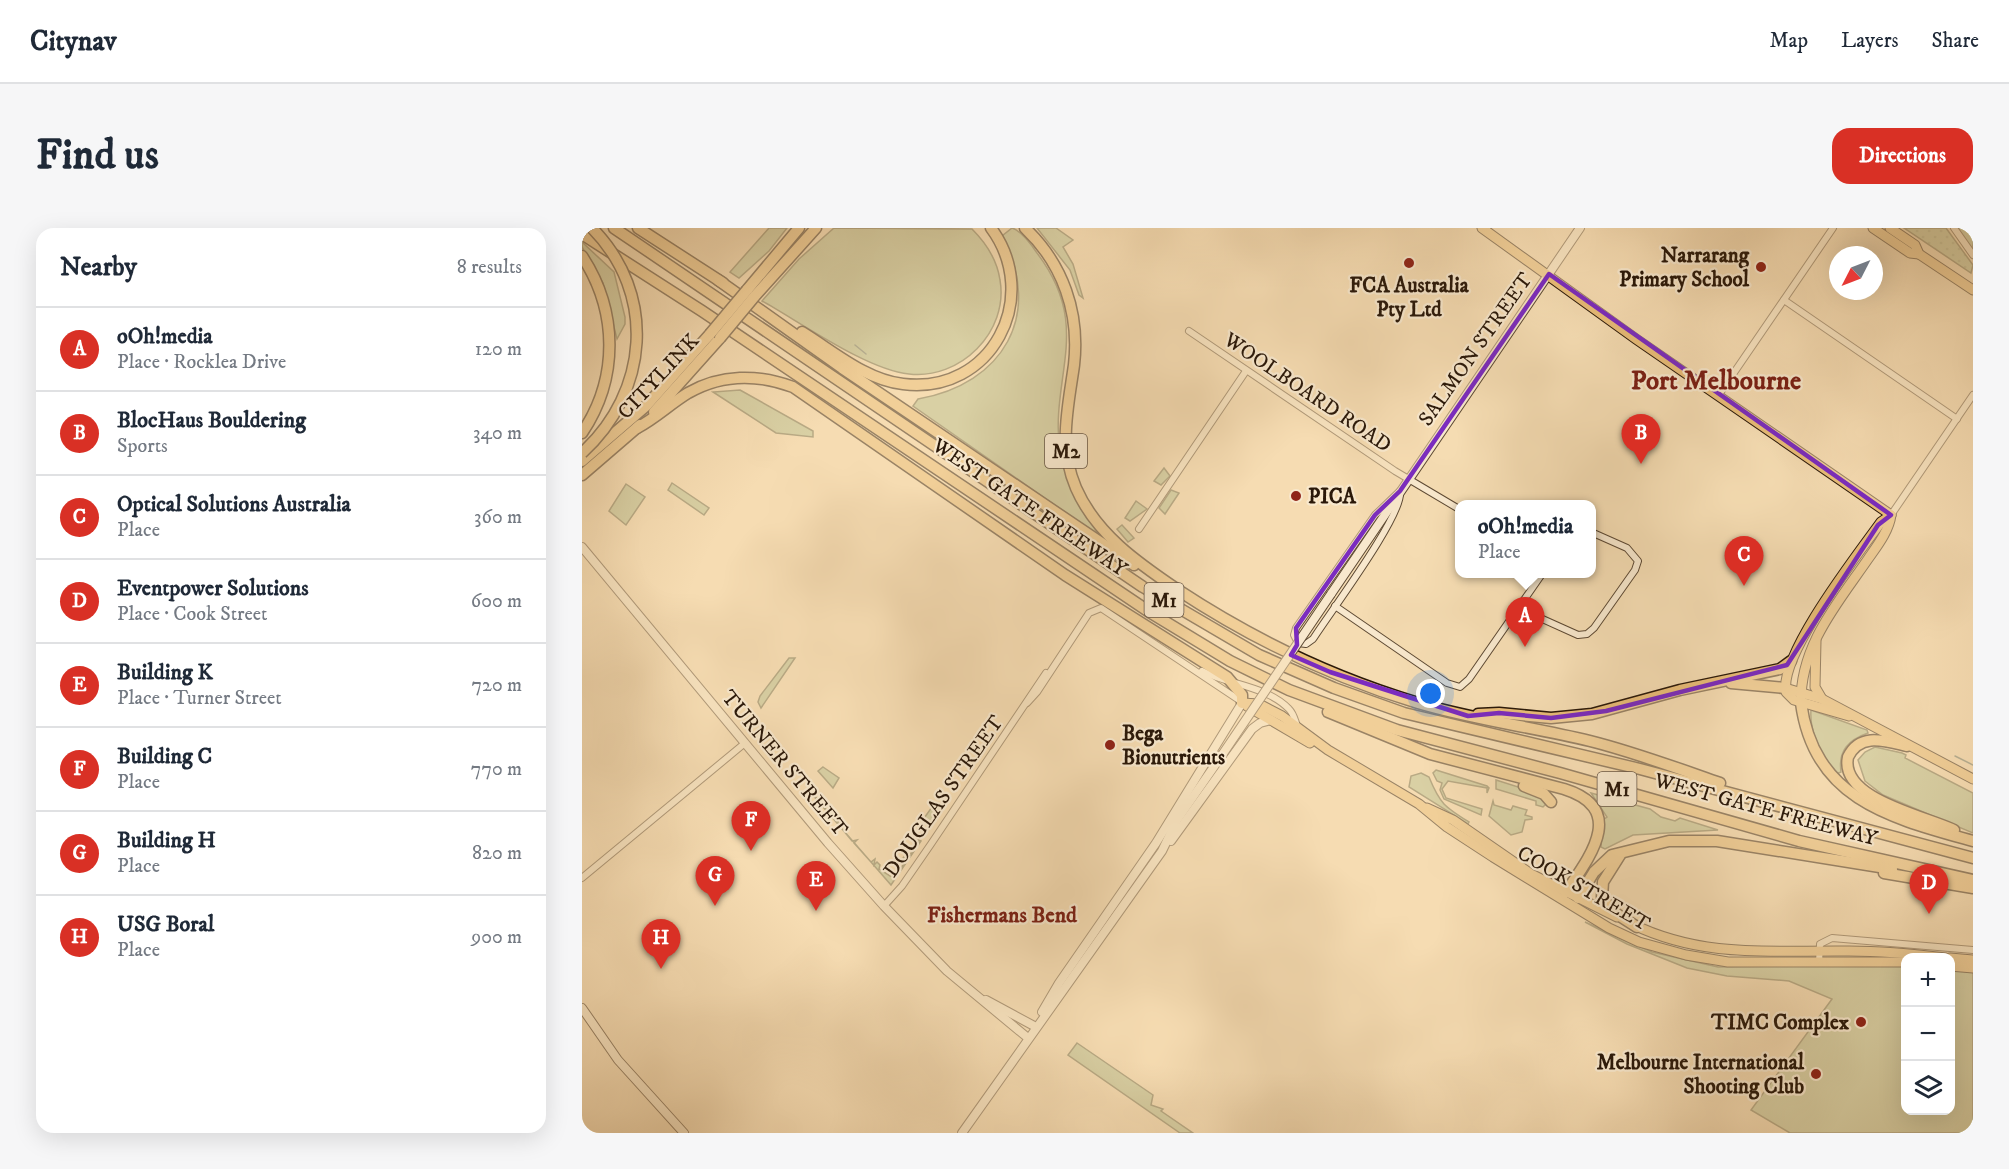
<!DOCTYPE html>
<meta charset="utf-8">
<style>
:root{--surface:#fff;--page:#f6f6f7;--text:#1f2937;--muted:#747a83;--line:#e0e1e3;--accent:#d93025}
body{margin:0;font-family:"IM FELL DW Pica",serif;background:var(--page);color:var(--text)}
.controls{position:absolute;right:18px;bottom:18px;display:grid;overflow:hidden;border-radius:12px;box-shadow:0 6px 24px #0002}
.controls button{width:54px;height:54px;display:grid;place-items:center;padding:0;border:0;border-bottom:2px solid var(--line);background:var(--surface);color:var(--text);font:30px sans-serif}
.compass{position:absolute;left:1247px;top:18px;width:54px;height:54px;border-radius:50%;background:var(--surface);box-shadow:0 6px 24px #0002;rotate:228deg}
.you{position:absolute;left:849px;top:466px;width:21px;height:21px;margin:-15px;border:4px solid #fff;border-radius:50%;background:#1a73e8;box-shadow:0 0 0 9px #1a73e833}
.badge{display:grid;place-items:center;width:39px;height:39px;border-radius:50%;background:var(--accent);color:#fff;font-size:20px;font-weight:700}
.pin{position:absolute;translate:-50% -50px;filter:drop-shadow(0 2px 3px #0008)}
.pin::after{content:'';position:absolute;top:32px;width:21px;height:18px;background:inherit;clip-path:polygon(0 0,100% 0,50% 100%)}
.popup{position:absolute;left:873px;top:272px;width:141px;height:78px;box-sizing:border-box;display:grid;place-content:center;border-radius:12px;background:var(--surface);filter:drop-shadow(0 2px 4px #0005);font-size:20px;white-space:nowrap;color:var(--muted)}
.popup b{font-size:22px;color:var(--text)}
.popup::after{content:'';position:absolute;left:50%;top:100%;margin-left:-12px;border:12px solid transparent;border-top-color:var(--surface)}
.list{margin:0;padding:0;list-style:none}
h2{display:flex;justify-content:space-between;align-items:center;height:78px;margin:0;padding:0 24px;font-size:26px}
h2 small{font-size:20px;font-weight:400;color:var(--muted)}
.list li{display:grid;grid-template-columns:39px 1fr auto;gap:18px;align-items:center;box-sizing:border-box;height:84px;padding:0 24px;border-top:2px solid var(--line)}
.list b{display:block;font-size:22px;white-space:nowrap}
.list p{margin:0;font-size:20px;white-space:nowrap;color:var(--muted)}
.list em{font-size:20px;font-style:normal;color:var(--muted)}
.icon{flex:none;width:33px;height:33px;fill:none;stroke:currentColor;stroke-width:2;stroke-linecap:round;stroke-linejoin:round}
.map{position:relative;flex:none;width:1391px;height:905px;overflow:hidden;border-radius:18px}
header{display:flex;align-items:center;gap:36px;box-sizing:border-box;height:84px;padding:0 30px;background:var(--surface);border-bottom:2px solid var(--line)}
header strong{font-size:28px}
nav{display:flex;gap:33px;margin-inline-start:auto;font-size:21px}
.intro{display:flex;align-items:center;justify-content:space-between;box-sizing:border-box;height:144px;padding:0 36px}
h1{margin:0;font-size:42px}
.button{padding:15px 27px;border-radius:18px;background:var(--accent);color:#fff;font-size:21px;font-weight:700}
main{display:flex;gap:36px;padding:0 36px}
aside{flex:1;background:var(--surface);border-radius:18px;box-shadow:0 6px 24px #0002}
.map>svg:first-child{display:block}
</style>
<header>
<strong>Citynav</strong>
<nav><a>Map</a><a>Layers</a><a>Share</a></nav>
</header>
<div class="intro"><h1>Find us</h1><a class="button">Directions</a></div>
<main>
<aside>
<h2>Nearby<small>8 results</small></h2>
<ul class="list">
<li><span class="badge">A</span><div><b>oOh!media</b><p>Place · Rocklea Drive</p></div><em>120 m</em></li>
<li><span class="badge">B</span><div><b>BlocHaus Bouldering</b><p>Sports</p></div><em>340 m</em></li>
<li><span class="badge">C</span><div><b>Optical Solutions Australia</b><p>Place</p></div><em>360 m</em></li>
<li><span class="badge">D</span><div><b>Eventpower Solutions</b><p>Place · Cook Street</p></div><em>600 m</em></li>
<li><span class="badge">E</span><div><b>Building K</b><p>Place · Turner Street</p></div><em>720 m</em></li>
<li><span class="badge">F</span><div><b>Building C</b><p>Place</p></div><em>770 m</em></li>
<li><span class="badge">G</span><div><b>Building H</b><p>Place</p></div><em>820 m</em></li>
<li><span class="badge">H</span><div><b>USG Boral</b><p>Place</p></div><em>900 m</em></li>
</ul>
</aside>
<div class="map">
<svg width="1391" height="905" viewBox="0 0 1391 905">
<defs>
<pattern id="park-dots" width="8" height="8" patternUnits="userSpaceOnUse" patternTransform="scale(1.5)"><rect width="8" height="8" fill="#b5c292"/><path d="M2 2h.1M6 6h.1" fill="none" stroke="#9ca67d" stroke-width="1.8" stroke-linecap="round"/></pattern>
</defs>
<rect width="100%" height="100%" fill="#f5dcb2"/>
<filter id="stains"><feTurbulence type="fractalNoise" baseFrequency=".00333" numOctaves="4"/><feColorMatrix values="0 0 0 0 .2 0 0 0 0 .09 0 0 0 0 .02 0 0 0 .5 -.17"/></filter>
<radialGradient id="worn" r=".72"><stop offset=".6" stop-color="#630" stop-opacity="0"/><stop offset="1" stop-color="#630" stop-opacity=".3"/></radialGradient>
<g fill="#b5c292" stroke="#706d4e" stroke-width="1.5">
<path d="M187 0H205L187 23 157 50 148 44Z"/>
<path d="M252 0 390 1C404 15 415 31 418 52 427 104 378 152 327 146 285 142 218 94 180 73L217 31Z"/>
<path d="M430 0C440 3 449 16 455 25 512 100 467 148 478 225 483 254 504 281 520 306L517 308 331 178 336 171C421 156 462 87 420 8Z"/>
<path d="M455 0H474L491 12 481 19 491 36 501 70 497 67 488 42Z"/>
<path d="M1374 0H1391V24Z"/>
<path d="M0 14 32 44 43 89V96L35 111 21 55 0 19Z"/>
<path d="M158 162 231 203V209L194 205 131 164Z"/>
<path d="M582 240 588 248 579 257 572 253Z"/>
<path d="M90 255 127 280 122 287 86 262Z"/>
<path d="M44 256 63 269 44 297 27 283Z"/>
<path d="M589 262 597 265 583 286 577 280Z"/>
<path d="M554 273 565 281 548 293 543 290Z"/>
<path d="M540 297 552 310 546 314 535 301Z"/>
<path d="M207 430H213L179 480 176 474 178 468Z"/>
<path d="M1229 482 1285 502 1286 505C1266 512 1256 523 1259 544L1254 546C1241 528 1227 506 1229 482Z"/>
<path d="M1293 519 1320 525 1324 527 1323 530 1391 565V605L1301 567 1283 553 1276 532 1283 524Z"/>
<path d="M241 539 257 550 251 560 236 543Z"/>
<path d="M854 542 905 558 907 560 905 565V560L866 553 860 561 864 570 900 581 899 587 862 571 858 562 860 555 855 553 851 545Z"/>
<path d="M839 545 847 549C858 576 863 579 887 594L886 596 827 559 829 548Z"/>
<path d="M914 552 958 566 965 575 961 579 954 577V573L914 561Z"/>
<path d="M1009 565 1068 581 1079 589 1093 593 1098 590 1136 602 1051 607 1023 621 1019 619 1021 592 1025 589Z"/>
<path d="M911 573 912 577 929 582 931 578 945 582 943 587 950 589V591L943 592 940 604 929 607 907 588Z"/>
<path d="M350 579 357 583 347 597 340 593Z"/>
<path d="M1003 694 1070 724 1136 739 1323 736 1324 882H1368L1369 739 1391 742V905H1208L1169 882 1250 771 1207 753 1145 748 1105 740 1045 716Z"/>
<path d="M495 815 571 867 569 877 581 881 579 883 611 905H598L486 827Z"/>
</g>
<g fill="url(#park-dots)" stroke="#706d4e" stroke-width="1.5">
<path d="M1322 0H1364L1391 37 1389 45Z"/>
<path d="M232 560 230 565 242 578 246 577 243 580 254 594 259 593 256 596 270 613 275 612 272 615 289 634 293 631 292 637 295 634 298 637 297 641 308 648H313L324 633 321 629 325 631 337 614 334 610 339 613 309 657 228 564Z"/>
</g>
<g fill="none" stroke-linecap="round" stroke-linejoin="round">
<g stroke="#6e7a6d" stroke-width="1.5">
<path d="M273 117 284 126"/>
<path d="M1373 528 1391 537"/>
</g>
<defs>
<g id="minor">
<path d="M1372 0 1391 27"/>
<path d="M1202 72 1375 191"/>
<path d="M607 103 813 243 877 281"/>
<path d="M1136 168 1251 0"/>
<path d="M818 263C823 285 746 387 731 411L724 416 716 415 712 407 714 400 793 287Z"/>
<path d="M1309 287 1391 167"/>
<path d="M557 301 664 143"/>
<path d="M753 378 865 455 878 459 887 451 960 346"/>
<path d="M936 380 996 407 1005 406 1012 400 1053 342 1056 333 1045 320 1009 304"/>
<path d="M620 443C647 457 685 458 707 481 712 486 713 493 715 498"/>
<path d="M445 475 455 464 507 385 519 380 660 474"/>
<path d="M0 650 163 515"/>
<path d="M302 678 320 658 349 616 464 445"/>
<path d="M1237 735 1238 716 1250 710 1391 722"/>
</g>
<g id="tertiary">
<path d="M0 319 246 615 302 678 365 743 446 810"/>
<path d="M749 366 998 0"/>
<path d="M589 613 670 501 678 495 689 492"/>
<path d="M404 772 454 799"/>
<path d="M460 784 477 755 574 615 660 475"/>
<path d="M380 905 580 623 595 592 640 527"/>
</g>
<path id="secondary" d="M0 780 36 832 102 905"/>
<g id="primary">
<path d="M900 0 1054 111 1309 287"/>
<path d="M1291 0 1328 25 1337 26"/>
<path d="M1308 0 1333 17 1337 26 1391 62"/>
<path d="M1234 413 1233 459 1240 471"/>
<path d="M1203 460 1240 471 1391 551"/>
<path d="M660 475 677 476 700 488 746 522 837 576 865 599 911 629 1027 700 1057 714 1104 727 1146 734H1324"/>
<path d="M1219 475C1218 418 1255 376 1286 331 1295 318 1307 303 1309 287"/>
<path d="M665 478 728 515"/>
<path d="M1267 488 1212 472 1204 464C1197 427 1276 326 1299 294L1309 287"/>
<path d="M845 580 871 592 949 646 1035 689"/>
<path d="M1050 696C1122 731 1190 722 1267 723 1299 723 1332 726 1364 730"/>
<path d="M1368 730 1391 732"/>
<path d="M1368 738 1391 740"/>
</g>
<g id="motorway">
<path d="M32 0 561 359 677 427 752 460 822 485 1058 541 1391 630"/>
<path d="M56 0 141 55"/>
<path d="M443 0C481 36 498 85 492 137 486 180 476 218 494 260 514 306 556 335 596 362 672 412 749 449 836 475 893 492 951 499 1008 513 1052 524 1095 540 1138 555"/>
<path d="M0 6 120 83 569 385 648 433 707 462 815 502 978 545 1217 613 1391 652"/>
<path d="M0 28C36 83 37 150 0 205"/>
<path d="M136 52 260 140 552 337"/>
<path d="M165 62 217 0"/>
<path d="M172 69 234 0"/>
<path d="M220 104C251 123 284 152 321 156 410 167 460 69 409 0"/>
<path d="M72 184 138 110"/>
<path d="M55 200C74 190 88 176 106 165 139 146 176 146 211 159L483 347 645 449 660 467V475"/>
<path d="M0 233 64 178 128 106"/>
<path d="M0 247 58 197"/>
<path d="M1149 455 1203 460"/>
<path d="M1219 475C1232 572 1309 590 1391 613"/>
<path d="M746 484 848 526 982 561C1046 581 1007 630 984 664"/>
<path d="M896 486 917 485 969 490 1010 486 1098 462 1198 441 1209 433"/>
<path d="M1325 518C1303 513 1278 504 1266 529 1257 571 1343 588 1372 602"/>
<path d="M942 558 962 566 969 574"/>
<path d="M1038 627 1021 654 1020 669 1030 683 1055 699"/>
<path d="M1302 645 1391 660"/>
<path d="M996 670 1012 644 1030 627 1087 613H1135L1310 641"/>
</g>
</defs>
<use href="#minor" stroke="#5d4933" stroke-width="8"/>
<use href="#tertiary" stroke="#5d4933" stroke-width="10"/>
<use href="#secondary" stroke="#2a1809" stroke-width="10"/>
<use href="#primary" stroke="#2a1809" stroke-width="11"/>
<use href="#motorway" stroke="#2a1809" stroke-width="13"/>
<use href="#minor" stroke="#f8e8cd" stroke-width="6"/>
<use href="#tertiary" stroke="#f8e8cd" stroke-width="8"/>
<use href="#secondary" stroke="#f8e8cd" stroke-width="8"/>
<use href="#primary" stroke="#eabe79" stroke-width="9"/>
<use href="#motorway" stroke="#eabe79" stroke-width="10"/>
<defs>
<path id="tertiary-bridge" d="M640 527 749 366"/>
<g id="motorway-bridge">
<path d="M128 106 165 62"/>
<path d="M138 110 172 69"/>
<path d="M0 225C67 164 75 66 10 0"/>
</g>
</defs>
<use href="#tertiary-bridge" stroke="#5d4933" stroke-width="10" stroke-linecap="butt"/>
<use href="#motorway-bridge" stroke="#2a1809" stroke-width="13" stroke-linecap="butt"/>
<use href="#tertiary-bridge" stroke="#f8e8cd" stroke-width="8"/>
<use href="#motorway-bridge" stroke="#eabe79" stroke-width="10"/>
</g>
<path d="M0 0H1391V905H0ZM967 46 1309 287 1296 297 1205 437 1024 483 969 490 917 485 886 488 748 444 709 427 715 417 714 400 793 287 818 263Z" fill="#f5dcb2" fill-opacity=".55" fill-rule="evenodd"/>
<path fill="none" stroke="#7b2cbf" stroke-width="4.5" stroke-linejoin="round" d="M967 46 1309 287 1296 297 1205 437 1024 483 969 490 917 485 886 488 748 444 709 427 715 417 714 400 793 287 818 263Z"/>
<g fill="#8f2418" stroke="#f8e8cd" stroke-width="2">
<circle cx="827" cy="35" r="6"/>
<circle cx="1179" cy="39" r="6"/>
<circle cx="714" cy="268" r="6"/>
<circle cx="528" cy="517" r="6"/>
<circle cx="1279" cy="794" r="6"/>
<circle cx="1234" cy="846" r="6"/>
</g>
<g text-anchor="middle" stroke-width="4.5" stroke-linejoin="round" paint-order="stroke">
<g fill="#f8e8cd" stroke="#685644" stroke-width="1.5">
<rect x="463" y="206" width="42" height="34" rx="4.5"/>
<rect x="562.5" y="355" width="39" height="34" rx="4.5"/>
<rect x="1015.5" y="544" width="39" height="34" rx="4.5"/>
</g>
<g font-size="20" font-weight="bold" fill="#2a1809">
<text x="484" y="230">M2</text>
<text x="582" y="379">M1</text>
<text x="1035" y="568">M1</text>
</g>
<g font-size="21" font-weight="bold" fill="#2a1809" stroke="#f8e8cd" text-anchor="end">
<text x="1167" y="34">Narrarang<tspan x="1167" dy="24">Primary School</tspan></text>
<text x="827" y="64" text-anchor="middle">FCA Australia<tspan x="827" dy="24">Pty Ltd</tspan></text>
<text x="726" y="275" text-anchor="start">PICA</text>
<text x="540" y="512" text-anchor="start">Bega<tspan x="540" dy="24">Bionutrients</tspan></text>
<text x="1267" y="801">TIMC Complex</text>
<text x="1222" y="841">Melbourne International<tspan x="1222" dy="24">Shooting Club</tspan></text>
</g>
<g font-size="21" fill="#2a1809" stroke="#f8e8cd">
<text transform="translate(893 121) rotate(-55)" y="7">SALMON STREET</text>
<text transform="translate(76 148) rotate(-47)" y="7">CITYLINK</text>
<text transform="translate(726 164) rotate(34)" y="7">WOOLBOARD ROAD</text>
<text transform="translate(448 279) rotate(34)" y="7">WEST GATE FREEWAY</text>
<text transform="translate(203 535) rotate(50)" y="7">TURNER STREET</text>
<text transform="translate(361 568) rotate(-55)" y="7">DOUGLAS STREET</text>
<text transform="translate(1184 581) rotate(15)" y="7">WEST GATE FREEWAY</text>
<text transform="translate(1002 660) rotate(30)" y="7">COOK STREET</text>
</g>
<g font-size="22" font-weight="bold" fill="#7a1f14" stroke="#f8e8cd">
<text x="420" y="694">Fishermans Bend</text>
</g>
<g font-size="27" font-weight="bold" fill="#7a1f14" stroke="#f8e8cd">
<text x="1134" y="161">Port Melbourne</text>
</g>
</g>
<rect width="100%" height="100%" filter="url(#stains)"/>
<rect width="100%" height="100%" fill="url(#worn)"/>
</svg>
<div class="controls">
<button>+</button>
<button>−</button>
<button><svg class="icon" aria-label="layers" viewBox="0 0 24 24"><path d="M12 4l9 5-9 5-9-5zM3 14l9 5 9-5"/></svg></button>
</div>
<svg class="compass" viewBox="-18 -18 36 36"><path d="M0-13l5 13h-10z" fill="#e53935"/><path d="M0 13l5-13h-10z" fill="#747a83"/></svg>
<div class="you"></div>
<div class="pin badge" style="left:943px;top:419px">A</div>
<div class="popup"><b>oOh!media</b>Place</div>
<div class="pin badge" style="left:1059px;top:236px">B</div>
<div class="pin badge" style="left:1162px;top:358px">C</div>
<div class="pin badge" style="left:1347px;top:686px">D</div>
<div class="pin badge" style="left:234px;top:683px">E</div>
<div class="pin badge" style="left:169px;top:623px">F</div>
<div class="pin badge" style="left:133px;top:678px">G</div>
<div class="pin badge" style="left:79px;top:741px">H</div>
</div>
</main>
